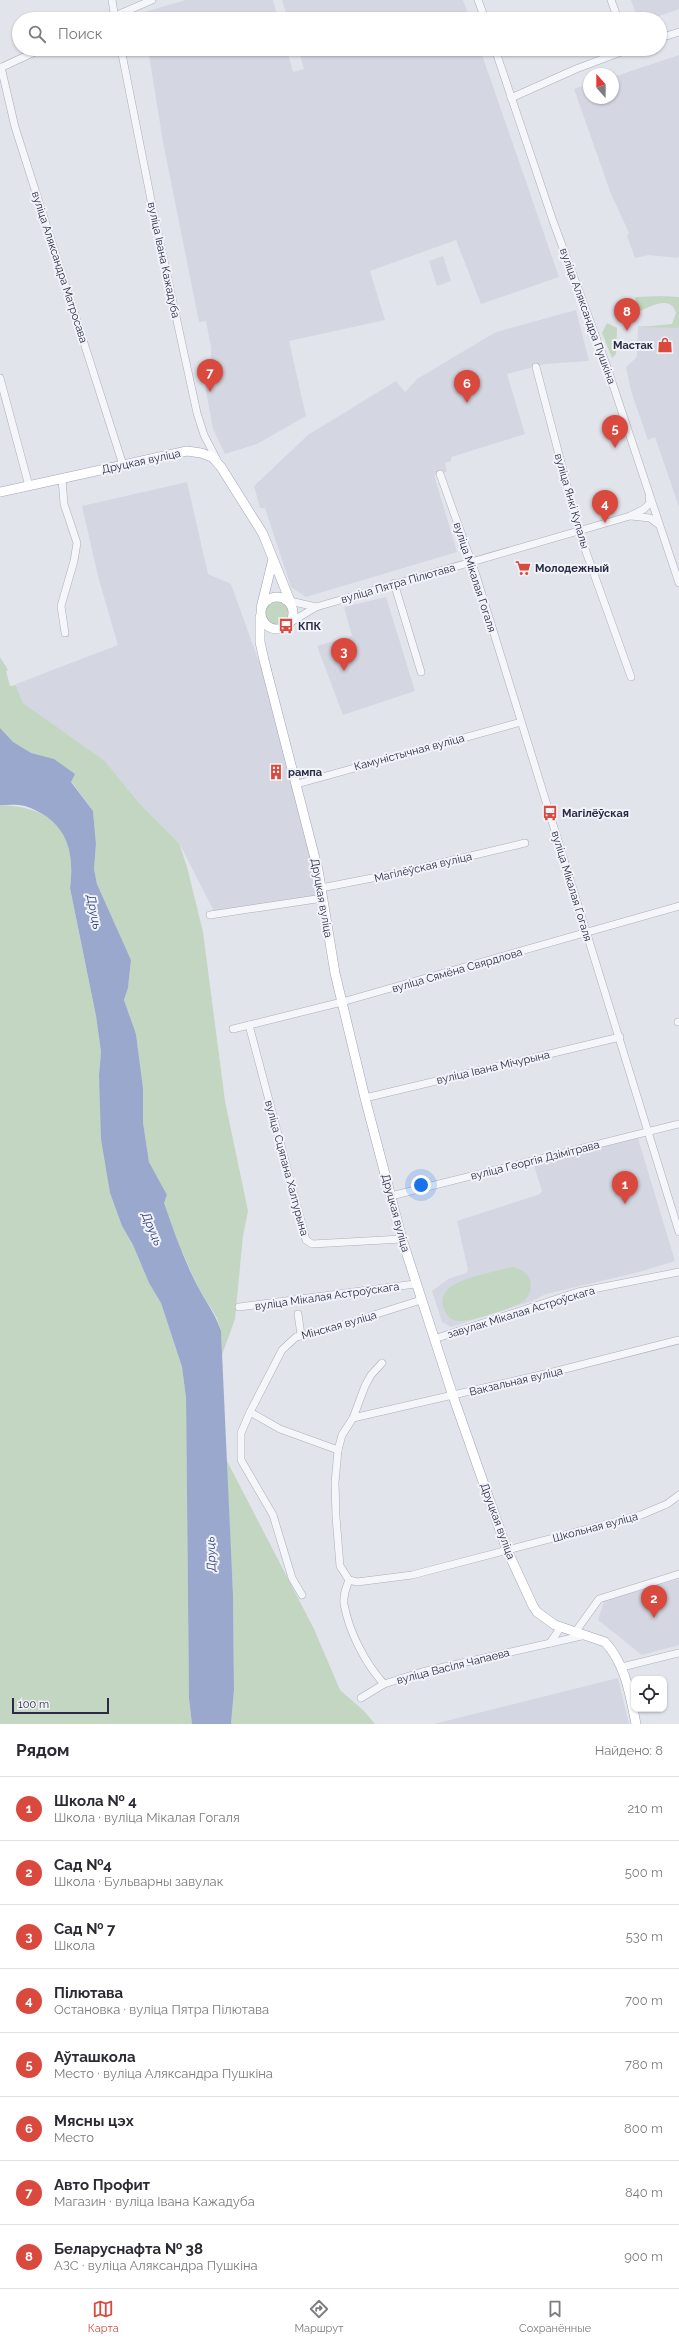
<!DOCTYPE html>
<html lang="ru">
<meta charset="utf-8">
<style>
:root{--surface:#fff;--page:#f2f2f3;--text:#2b2b33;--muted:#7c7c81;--line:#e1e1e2;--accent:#d9493e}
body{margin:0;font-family:Raleway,sans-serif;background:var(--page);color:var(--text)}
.controls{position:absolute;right:12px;bottom:12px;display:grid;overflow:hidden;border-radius:8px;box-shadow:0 1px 3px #0004}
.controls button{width:36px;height:36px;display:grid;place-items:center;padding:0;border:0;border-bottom:1px solid var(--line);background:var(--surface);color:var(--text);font:20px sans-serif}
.compass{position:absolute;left:583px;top:68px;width:36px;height:36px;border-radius:50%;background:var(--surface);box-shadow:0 1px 3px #0004;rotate:339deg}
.scale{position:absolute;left:12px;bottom:10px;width:97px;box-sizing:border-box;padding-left:4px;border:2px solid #282d45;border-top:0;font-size:11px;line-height:14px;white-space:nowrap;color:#282d45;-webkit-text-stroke:3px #f2f3f8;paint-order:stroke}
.you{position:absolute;left:421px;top:1185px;width:14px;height:14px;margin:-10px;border:3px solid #fff;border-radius:50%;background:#1a73e8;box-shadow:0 0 0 6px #1a73e833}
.badge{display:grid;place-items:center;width:26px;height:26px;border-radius:50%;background:var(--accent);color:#fff;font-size:13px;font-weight:700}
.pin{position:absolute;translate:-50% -33px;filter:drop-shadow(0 1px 2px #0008)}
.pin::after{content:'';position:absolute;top:21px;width:14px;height:12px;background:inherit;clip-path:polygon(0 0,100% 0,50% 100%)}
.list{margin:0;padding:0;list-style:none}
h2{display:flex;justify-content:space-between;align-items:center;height:52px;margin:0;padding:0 16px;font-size:17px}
h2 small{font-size:13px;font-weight:400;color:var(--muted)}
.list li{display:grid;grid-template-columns:26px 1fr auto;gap:12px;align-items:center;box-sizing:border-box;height:64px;padding:0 16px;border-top:1px solid var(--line)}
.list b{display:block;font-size:15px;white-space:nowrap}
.list p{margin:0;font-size:13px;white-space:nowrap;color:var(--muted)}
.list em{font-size:13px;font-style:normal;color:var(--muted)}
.icon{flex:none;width:22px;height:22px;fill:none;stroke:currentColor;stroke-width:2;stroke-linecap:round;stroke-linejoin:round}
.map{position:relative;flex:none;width:679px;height:1724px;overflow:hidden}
.search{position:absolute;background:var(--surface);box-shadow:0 1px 3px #0004;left:12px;right:12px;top:12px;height:44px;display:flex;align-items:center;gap:10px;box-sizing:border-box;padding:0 14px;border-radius:22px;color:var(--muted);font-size:15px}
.sheet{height:564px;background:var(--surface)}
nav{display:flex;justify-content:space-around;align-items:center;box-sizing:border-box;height:56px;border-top:1px solid var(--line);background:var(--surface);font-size:11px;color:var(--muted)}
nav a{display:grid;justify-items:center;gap:2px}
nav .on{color:var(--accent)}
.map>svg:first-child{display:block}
</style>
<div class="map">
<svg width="679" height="1724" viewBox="0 0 679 1724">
<rect width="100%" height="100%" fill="#e2e4ec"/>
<g fill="#d4d6e1">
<path d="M186 0H273L278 19H142L141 13Z"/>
<path d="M282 0H463L470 19H288Z"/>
<path d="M631 0H679V9L651 19H638Z"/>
<path d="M148 49H287L293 72 304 69 298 49H480L559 277 481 304 456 240 370 271 385 320 289 341 306 416 257 444 225 454 213 429 208 402 205 383 211 382 205 362 211 361V347L206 321 199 322 163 142Z"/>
<path d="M679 55V256L678 258 649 255 635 258 627 236 629 233 611 194 574 89 589 84V98H613V77Z"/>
<path d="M443 256 451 281 437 286 429 261Z"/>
<path d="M576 310 589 361 545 364 507 374 525 434 451 457V461L445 463 447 472 434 475 457 552 306 597 291 587 265 508H260L254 486 308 435 396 381 405 392 417 379 496 332Z"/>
<path d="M638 326 679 328V507L655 437 648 440 631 391 626 367 637 357Z"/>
<path d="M187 482 208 574 231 584 264 676 310 857 317 892 313 896 214 911 179 843 139 803 105 761 23 703 16 684 118 645 99 580 82 506Z"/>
<path d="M386 597 415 691 343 715 317 646 352 636 344 607Z"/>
<path d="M637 1135 675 1261 639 1272 546 1294 532 1301 451 1327 442 1322 432 1291 448 1279 466 1273 468 1270 457 1221 540 1194 542 1191 534 1166Z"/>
<path d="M679 1579V1645L642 1655 598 1620 604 1601Z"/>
<path d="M618 1678 629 1724H434Z"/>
</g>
<g fill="#c3d6c2">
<path d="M662 296 679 297V328L640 327 672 324 676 313C670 294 650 307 638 312L635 297Z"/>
<path d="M607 323 617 328 616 354 612 358 602 333Z"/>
<circle cx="277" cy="614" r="12"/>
<path d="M0 657 8 670 6 671 10 686 16 685 23 703 105 761 139 803 179 843 187 867 203 932 225 1101 248 1211 243 1236 235 1319 222 1355 221 1331 217 1318 198 1287 180 1247 163 1203 167 1195 149 1162 143 1122V1088L136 1034 124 1000 128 988 131 960 97 884 94 869 96 844 93 811 71 781 0 762Z"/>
<path d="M0 805C56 807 77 834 70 888L96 1016 101 1052 99 1075 110 1193 122 1226 133 1245 149 1283 161 1303 182 1367 186 1398 189 1699 192 1724H0Z"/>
<path d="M514 1267C521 1270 528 1273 530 1280 532 1288 530 1295 525 1300 518 1307 469 1322 459 1321 450 1321 445 1314 443 1306 441 1299 444 1292 450 1287 465 1277 490 1273 507 1268Z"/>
<path d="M226 1459 314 1629 340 1690 363 1710 375 1724H231L234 1690 233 1594Z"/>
</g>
<path fill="#9ba8ce" d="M0 728 13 742 31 753 54 759 75 774 71 782 93 811 96 844 94 869 97 884 131 960 128 988 124 1000 136 1034 143 1088V1122L149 1162 167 1195 164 1203C174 1232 184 1260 198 1287 206 1302 216 1315 221 1331L233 1594 234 1690 231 1724H192L189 1699 186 1398 182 1367 161 1303 149 1283 133 1245 122 1226 110 1193 101 1139 99 1075 101 1052 96 1016 70 888C75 849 66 820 25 806 17 804 8 805 0 805Z"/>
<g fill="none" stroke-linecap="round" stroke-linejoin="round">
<defs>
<g id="minor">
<path d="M112 0 115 19"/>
<path d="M478 0 485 19"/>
<path d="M611 0 618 19"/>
<path d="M108 19 152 0"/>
<path d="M660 38 679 32"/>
<path d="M121 49 154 215 197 413 204 435 217 460"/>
<path d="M495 49 553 221 607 367 679 583"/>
<path d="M1 67 15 127 123 465"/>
<path d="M0 68 41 49"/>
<path d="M511 98 576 69 629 49"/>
<path d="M536 367 580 535 631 677"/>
<path d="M0 378 29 486"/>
<path d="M440 474 475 572 679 1232"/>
<path d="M62 479 64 504 77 543 74 561 61 606 65 633"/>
<path d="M631 516 650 518 658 524"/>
<path d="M394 583 421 672"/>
<path d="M290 601 316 607"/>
<path d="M291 622 316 607 630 516 644 509 650 503 649 497"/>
<path d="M297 784 521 722"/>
<path d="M321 888 403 872 525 843"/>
<path d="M210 915 323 898"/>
<path d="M678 1022H679"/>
<path d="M249 1025 306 1240 312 1244 402 1239"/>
<path d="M233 1029 342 1002 679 906"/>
<path d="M365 1098 620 1037"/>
<path d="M391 1196 679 1124"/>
<path d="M239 1307 415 1284"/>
<path d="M298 1314 301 1335"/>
<path d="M434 1339 578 1292 679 1272"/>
<path d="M382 1363 371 1375 365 1386 353 1418 342 1435 338 1450 335 1483 336 1517 340 1566 349 1580C346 1588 343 1595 344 1604 349 1632 365 1663 384 1684"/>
<path d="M250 1412 241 1433V1460L273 1515 292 1578 302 1595"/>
<path d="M353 1418 549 1373 679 1340"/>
<path d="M338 1450 280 1429 250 1412 282 1350 296 1337 323 1331 421 1300"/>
<path d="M349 1580 357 1582 412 1575 641 1515 667 1504 679 1495"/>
<path d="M576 1631 599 1599 679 1574"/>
<path d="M550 1643 561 1627"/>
<path d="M622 1667 679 1653"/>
<path d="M361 1698 384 1684 422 1672 586 1635"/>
</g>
<g id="major">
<path d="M0 492 187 451 201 453 212 457 221 467 263 534 290 601"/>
<circle cx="277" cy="613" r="16"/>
<path d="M261 608 273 559"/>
<path d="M260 617V642L264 660 318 870 335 973 365 1098 402 1239 453 1396 507 1550 533 1606 537 1612 555 1625 605 1642C626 1665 630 1695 636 1724"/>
</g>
</defs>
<use href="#minor" stroke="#aaadba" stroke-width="8"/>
<use href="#major" stroke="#a0a5b8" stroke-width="10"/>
<use href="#minor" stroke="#f5f6f9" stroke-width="7"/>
<use href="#major" stroke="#fff" stroke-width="9"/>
</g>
<defs>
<symbol id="shop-bare" viewBox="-9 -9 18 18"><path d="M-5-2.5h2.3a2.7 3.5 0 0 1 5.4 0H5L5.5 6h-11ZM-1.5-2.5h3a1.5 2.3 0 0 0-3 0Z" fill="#d9493e" stroke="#f2f3f8" stroke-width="2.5" paint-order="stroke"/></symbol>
<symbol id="supermarket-bare" viewBox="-9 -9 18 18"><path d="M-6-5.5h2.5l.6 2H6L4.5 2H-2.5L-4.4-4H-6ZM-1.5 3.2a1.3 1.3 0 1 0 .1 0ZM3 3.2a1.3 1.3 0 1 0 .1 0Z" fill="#d9493e" stroke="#f2f3f8" stroke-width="2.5" paint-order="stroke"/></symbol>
<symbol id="bus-bare" viewBox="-9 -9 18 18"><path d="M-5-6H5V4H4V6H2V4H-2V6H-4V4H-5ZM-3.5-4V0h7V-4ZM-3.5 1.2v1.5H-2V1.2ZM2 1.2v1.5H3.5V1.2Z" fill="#d9493e" stroke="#f2f3f8" stroke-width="2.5" paint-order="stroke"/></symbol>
<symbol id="building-bare" viewBox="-9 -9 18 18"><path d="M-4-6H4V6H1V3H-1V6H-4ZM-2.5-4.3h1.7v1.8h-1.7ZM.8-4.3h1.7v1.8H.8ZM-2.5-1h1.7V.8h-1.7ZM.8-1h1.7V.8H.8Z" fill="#d9493e" stroke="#f2f3f8" stroke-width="2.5" paint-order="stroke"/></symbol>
</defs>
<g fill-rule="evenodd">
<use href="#shop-bare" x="654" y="334" width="22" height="22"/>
<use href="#supermarket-bare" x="512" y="557" width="22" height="22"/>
<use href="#bus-bare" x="275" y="615" width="22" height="22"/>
<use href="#building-bare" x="265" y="761" width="22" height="22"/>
<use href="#bus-bare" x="539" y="802" width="22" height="22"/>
</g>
<g text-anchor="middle" stroke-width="4" stroke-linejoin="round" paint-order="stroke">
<g font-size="11" fill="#282d45" stroke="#f2f3f8">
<text transform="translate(164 260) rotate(78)" y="4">вуліца Івана Кажадуба</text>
<text transform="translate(60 267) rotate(72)" y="4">вуліца Аляксандра Матросава</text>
<text transform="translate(588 316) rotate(70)" y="4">вуліца Аляксандра Пушкіна</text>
<text transform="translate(141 461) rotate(-12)" y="4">Друцкая вуліца</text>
<text transform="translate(572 501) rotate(74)" y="4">вуліца Янкі Купалы</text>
<text transform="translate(475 577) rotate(72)" y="4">вуліца Мікалая Гогаля</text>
<text transform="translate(398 583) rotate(-16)" y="4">вуліца Пятра Пілютава</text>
<text transform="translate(409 752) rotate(-15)" y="4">Камуністычная вуліца</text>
<text transform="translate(423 867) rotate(-13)" y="4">Магілёўская вуліца</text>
<text transform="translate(572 886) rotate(73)" y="4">вуліца Мікалая Гогаля</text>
<text transform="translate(322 898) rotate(80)" y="4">Друцкая вуліца</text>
<text transform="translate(457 970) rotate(-16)" y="4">вуліца Сямёна Свярдлова</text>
<text transform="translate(493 1067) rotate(-13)" y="4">вуліца Івана Мічурына</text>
<text transform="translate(535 1160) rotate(-14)" y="4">вуліца Георгія Дзімітрава</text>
<text transform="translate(287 1168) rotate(75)" y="4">вуліца Сцяпана Халтурына</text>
<text transform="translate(396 1213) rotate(75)" y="4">Друцкая вуліца</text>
<text transform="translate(327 1296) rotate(-8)" y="4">вуліца Мікалая Астроўскага</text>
<text transform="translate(521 1312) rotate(-17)" y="4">завулак Мікалая Астроўскага</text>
<text transform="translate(339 1325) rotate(-16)" y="4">Мінская вуліца</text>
<text transform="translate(516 1381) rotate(-13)" y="4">Вакзальная вуліца</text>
<text transform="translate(498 1521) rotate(70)" y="4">Друцкая вуліца</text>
<text transform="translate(595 1527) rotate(-15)" y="4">Школьная вуліца</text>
<text transform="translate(453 1666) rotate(-14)" y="4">вуліца Васіля Чапаева</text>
</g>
<g font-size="11" font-weight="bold" fill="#282d45" stroke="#f2f3f8" text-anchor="start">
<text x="653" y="349" text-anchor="end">Мастак</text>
<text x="535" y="572">Молодежный</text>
<text x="298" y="630">КПК</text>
<text x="288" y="776">рампа</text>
<text x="562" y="817">Магілёўская</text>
</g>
<g font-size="12" font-style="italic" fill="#2f407d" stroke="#f2f3f8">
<text transform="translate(94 912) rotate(79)" y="4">Друць</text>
<text transform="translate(152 1229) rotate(67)" y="4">Друць</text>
<text transform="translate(211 1554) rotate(-92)" y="4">Друць</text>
</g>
</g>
</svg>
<div class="controls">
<button><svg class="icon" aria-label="locate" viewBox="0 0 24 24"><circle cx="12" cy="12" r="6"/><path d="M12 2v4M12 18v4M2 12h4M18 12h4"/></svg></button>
</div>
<svg class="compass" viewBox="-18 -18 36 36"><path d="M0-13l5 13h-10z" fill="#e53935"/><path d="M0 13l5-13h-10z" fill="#7c7c81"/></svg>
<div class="scale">100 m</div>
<div class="you"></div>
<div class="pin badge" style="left:625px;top:1204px">1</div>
<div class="pin badge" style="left:654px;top:1618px">2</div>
<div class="pin badge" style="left:344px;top:671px">3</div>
<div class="pin badge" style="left:605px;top:523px">4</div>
<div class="pin badge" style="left:615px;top:448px">5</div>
<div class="pin badge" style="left:467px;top:403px">6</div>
<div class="pin badge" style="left:210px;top:392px">7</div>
<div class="pin badge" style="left:627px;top:331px">8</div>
<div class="search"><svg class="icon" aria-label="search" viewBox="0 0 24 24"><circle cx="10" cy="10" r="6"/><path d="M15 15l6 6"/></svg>Поиск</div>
</div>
<section class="sheet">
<h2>Рядом<small>Найдено: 8</small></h2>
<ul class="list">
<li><span class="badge">1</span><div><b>Школа № 4</b><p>Школа · вуліца Мікалая Гогаля</p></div><em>210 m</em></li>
<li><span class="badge">2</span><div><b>Сад №4</b><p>Школа · Бульварны завулак</p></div><em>500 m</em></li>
<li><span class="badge">3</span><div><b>Сад № 7</b><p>Школа</p></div><em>530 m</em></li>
<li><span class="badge">4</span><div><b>Пілютава</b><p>Остановка · вуліца Пятра Пілютава</p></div><em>700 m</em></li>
<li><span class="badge">5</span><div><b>Аўташкола</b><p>Место · вуліца Аляксандра Пушкіна</p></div><em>780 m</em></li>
<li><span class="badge">6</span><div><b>Мясны цэх</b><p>Место</p></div><em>800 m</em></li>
<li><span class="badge">7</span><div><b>Авто Профит</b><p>Магазин · вуліца Івана Кажадуба</p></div><em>840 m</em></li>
<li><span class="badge">8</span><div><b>Беларуснафта № 38</b><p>АЗС · вуліца Аляксандра Пушкіна</p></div><em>900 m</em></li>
</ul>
</section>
<nav>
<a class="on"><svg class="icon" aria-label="map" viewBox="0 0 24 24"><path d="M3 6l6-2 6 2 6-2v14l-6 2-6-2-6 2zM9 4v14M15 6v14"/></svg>Карта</a>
<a><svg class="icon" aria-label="directions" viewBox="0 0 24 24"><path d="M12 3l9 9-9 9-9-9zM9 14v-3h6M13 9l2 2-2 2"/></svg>Маршрут</a>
<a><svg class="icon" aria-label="saved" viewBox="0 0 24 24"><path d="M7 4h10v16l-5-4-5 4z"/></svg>Сохранённые</a>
</nav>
